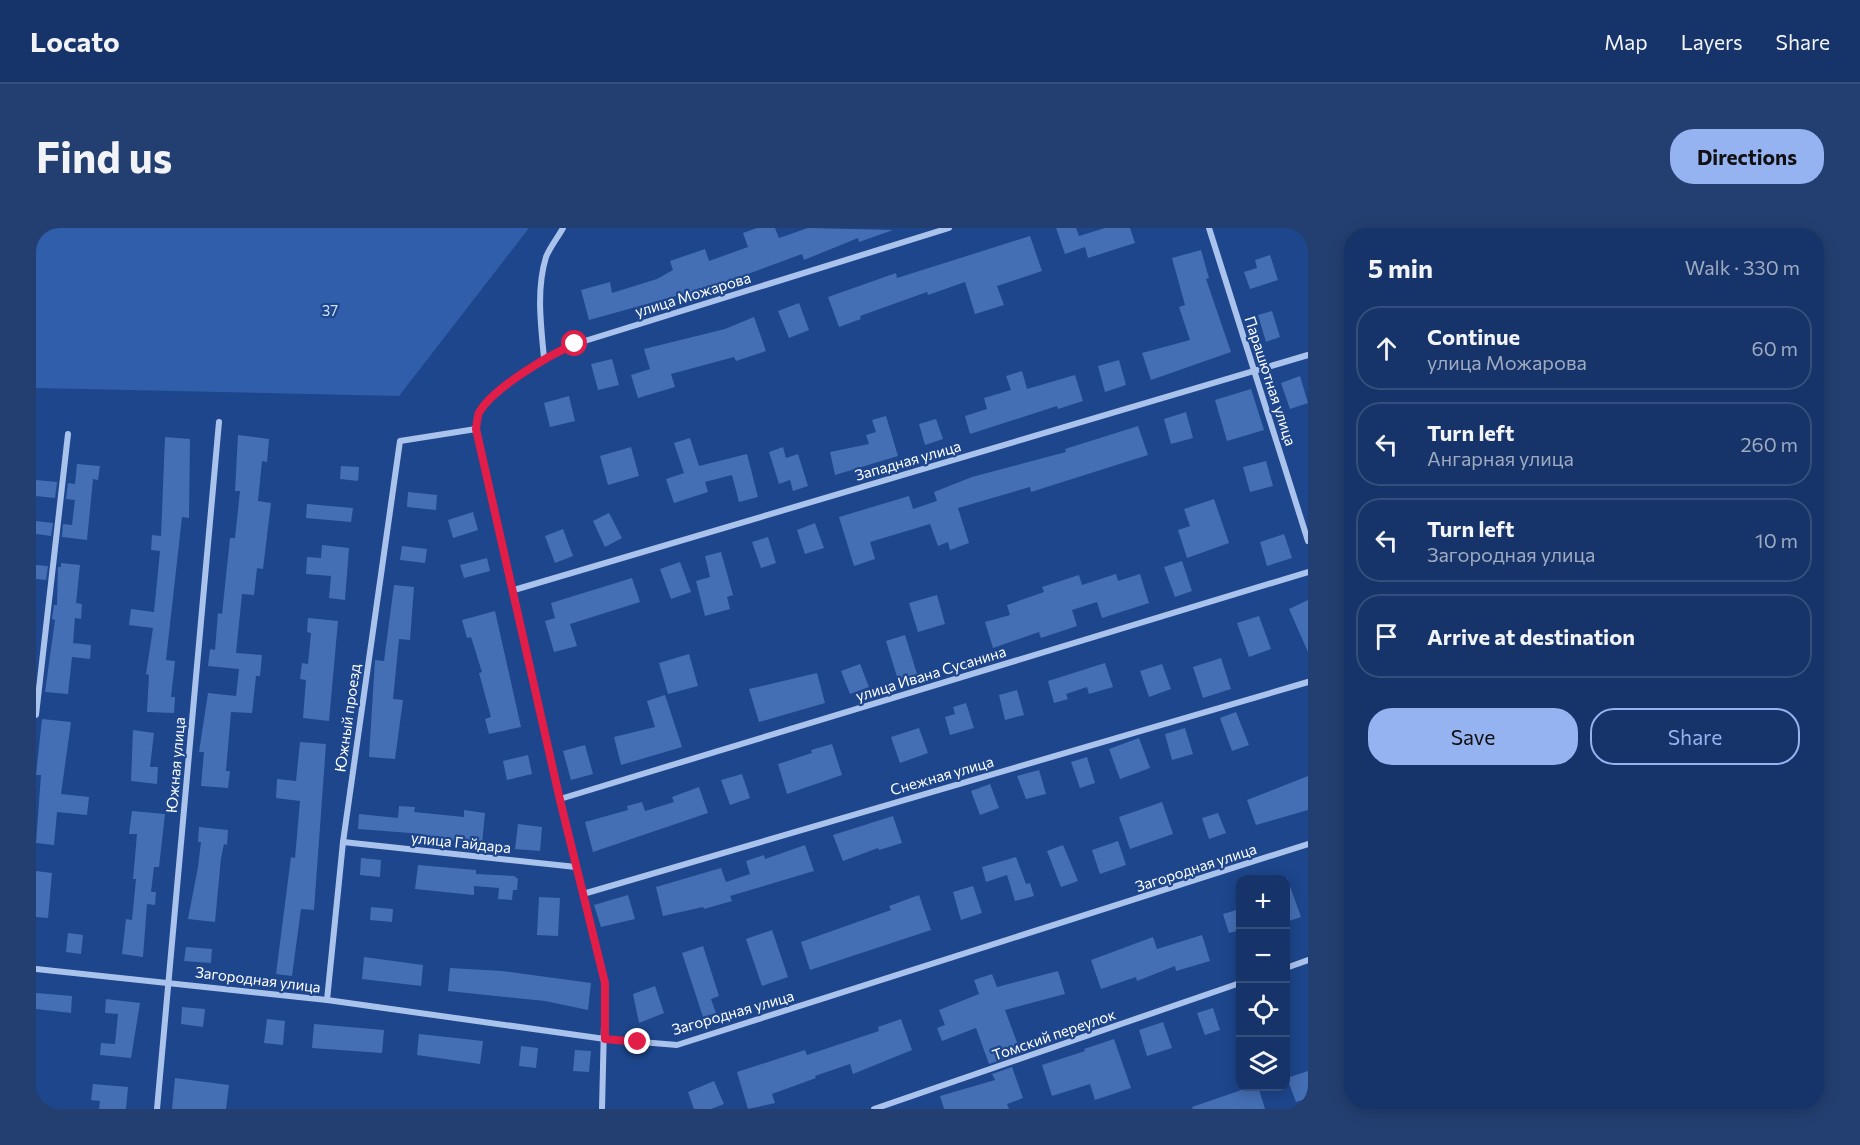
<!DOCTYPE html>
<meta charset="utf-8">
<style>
:root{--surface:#163469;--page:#233f71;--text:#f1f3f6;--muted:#9eaac0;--line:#354f7d;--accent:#95b2f1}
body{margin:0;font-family:Commissioner,sans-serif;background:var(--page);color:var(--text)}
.controls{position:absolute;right:18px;bottom:18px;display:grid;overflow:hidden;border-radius:12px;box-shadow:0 3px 15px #0003}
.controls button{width:54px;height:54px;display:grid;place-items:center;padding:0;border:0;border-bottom:2px solid var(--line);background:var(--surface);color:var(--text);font:30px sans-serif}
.stop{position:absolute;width:18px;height:18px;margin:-14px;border:4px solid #e11d48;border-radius:50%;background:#fff}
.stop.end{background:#e11d48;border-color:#fff;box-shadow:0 2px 6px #0008}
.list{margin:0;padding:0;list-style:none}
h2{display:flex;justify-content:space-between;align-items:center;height:78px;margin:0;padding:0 24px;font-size:26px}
h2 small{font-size:20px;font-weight:400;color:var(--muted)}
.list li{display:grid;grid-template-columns:39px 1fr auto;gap:18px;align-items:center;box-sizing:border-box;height:84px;margin:0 12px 12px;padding:0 12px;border:2px solid var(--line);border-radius:24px}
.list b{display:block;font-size:22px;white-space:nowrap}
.list p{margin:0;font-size:20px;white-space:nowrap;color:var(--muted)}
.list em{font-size:20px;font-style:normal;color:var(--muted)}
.actions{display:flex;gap:12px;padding:18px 24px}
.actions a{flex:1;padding:14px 0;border:2px solid var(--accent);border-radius:24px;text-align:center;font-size:21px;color:var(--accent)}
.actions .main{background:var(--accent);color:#111}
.icon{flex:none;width:33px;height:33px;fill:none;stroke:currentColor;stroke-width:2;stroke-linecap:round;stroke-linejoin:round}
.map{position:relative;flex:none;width:1272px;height:881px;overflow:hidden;border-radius:24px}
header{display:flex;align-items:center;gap:36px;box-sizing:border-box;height:84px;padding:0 30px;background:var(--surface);border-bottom:2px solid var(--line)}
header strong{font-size:28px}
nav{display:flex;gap:33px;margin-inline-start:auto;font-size:21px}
.intro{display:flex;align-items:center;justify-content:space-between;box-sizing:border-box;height:144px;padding:0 36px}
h1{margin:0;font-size:42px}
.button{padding:15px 27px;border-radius:24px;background:var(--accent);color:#111;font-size:21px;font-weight:700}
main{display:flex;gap:36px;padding:0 36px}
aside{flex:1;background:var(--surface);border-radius:24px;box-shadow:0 3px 15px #0003}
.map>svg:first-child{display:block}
</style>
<header>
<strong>Locato</strong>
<nav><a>Map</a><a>Layers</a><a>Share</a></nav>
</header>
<div class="intro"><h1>Find us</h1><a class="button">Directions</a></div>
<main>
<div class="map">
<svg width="1272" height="881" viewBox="0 0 1272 881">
<rect width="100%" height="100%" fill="#1d468c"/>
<path fill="#305eaa" d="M0 0H493L363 168 0 160Z"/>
<g fill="#456fb4">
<path d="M721 0H739L743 10 772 0 857 2 823 14 822 10 768 32 766 26 655 67 654 64 553 92 545 62 574 54 576 65 621 51 637 42 634 33 669 21 673 33 712 19 707 5Z"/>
<path d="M1020 0H1040L1043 8 1069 0H1094L1099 15 1052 30 1049 19 1029 26Z"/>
<path d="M994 8 1006 43 961 58 968 77 939 86 929 54 892 67 891 64 824 88 825 91 803 99 792 69 860 45 861 50Z"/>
<path d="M1165 22 1173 50 1170 51 1195 124 1115 152 1106 125 1154 112 1143 79 1149 77 1136 30Z"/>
<path d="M1234 27 1242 52 1214 61 1208 44 1221 40 1219 32Z"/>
<path d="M763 75 773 102 753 110 742 83Z"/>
<path d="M1236 83 1244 109 1230 114 1222 87Z"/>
<path d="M718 89 730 123 700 133 698 129 635 146 639 159 602 170 595 147 614 141 608 121 689 101Z"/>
<path d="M576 131 583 157 562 162 555 136Z"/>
<path d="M1083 132 1090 157 1069 164 1062 138Z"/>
<path d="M986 143 991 161 1039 147 1047 173 1022 181 1021 178 934 206 929 188 951 181 948 170 975 162 970 148Z"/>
<path d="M1264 148 1272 175 1254 181 1245 155Z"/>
<path d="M1215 161 1228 202 1191 213 1179 172Z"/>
<path d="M533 168 539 193 514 199 508 175Z"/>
<path d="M1150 184 1157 210 1135 216 1128 191Z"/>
<path d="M850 188 862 228 799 247 794 224 833 216 830 207 840 204 836 192Z"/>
<path d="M900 191 907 211 889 217 883 196Z"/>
<path d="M1102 198 1112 227 995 264 994 259 922 280 933 315 914 322 912 314 902 318 894 296 834 314 839 331 818 338 803 289 873 268 877 281 901 273 898 264 936 249 1030 224 1029 221Z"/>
<path d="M202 207 233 211 231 234 226 233 222 273 235 275 227 341 221 340 218 367 206 366 200 425 226 427 224 448H220L216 485 195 484 190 543H194L192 560 165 558 168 524H163L172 465 200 468 203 441 172 438 174 421 179 422 182 385 186 386 194 310H199L204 263H199Z"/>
<path d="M129 209 154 211 153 290 146 289 130 432 139 433 135 469H139L138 485 111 484 113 447 110 446 117 400 93 397 95 381 118 384 124 323 115 322 116 307 125 308Z"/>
<path d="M654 210 663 238 711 226 722 269 703 274 696 247 669 254 672 264 638 275 630 251 648 245 638 215Z"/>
<path d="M595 219 603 248 572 257 564 228Z"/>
<path d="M747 219 750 230 762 226 772 258 757 263 754 252 743 256 733 224Z"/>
<path d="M1230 233 1237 258 1214 264 1207 239Z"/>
<path d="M41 236 64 238 62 252 57 251 51 312 26 309 27 296 36 297 39 272 30 271 32 255 39 256Z"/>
<path d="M305 238 323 239 322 253 304 251Z"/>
<path d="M0 252 21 254 19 270 0 268Z"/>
<path d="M372 264 401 267 400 282 371 279Z"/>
<path d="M1178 271 1193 315 1151 330 1142 302 1154 298 1148 281Z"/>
<path d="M271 276 317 280 315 294 270 290Z"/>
<path d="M437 284 442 302 417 310 412 292Z"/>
<path d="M573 285 586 310 569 319 557 293Z"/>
<path d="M0 293 17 295 15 308 0 306Z"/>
<path d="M779 295 788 320 769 326 761 302Z"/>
<path d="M527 301 537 328 519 335 509 308Z"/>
<path d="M1248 306 1256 330 1231 338 1224 314Z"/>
<path d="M732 309 740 335 725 340 716 314Z"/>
<path d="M286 317 313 320 309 372 293 370 295 348 270 346 271 329 285 330Z"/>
<path d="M366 318 391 321 389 335 364 332Z"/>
<path d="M685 324 697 367 691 369 694 381 669 388 660 353 674 349 669 328Z"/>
<path d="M451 330 454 343 428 350 424 337Z"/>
<path d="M1146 333 1156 363 1139 369 1128 339Z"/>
<path d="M644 334 655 364 635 371 624 341Z"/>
<path d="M25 335 44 337 40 375 46 376 45 391 39 390 37 415 55 417 54 431 36 429 32 466 9 464 19 392 16 391 18 377H21L22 339H25Z"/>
<path d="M0 337 12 338 10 352 0 351Z"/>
<path d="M1080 346 1082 353 1104 346 1113 375 1066 390 1061 374 1036 382 1041 398 1005 410 1003 404 957 420 949 394 974 387 971 377 1008 364 1006 359 1043 347 1046 357Z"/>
<path d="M596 350 604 374 534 396 541 418 518 424 509 393 519 390 515 375Z"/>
<path d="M358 357 378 359 374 412 363 411 357 471 367 472 359 531 333 529 339 432 348 433Z"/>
<path d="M901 367 909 396 882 404 873 375Z"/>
<path d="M1272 372V424L1253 381Z"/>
<path d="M459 383 485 499 453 506 449 491 455 489 443 445 446 444 435 409 431 410 426 392Z"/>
<path d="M1223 388 1235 421 1213 429 1201 395Z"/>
<path d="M272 390 302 393 293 493 267 490 270 452 264 451 266 435 272 436 275 405 271 404Z"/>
<path d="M869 407 881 446 862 452 850 413Z"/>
<path d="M653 426 662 458 632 466 623 435Z"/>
<path d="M1185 430 1195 461 1167 470 1157 439Z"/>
<path d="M1069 435 1077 459 1053 466 1051 459 1030 466 1032 471 1018 475 1012 453Z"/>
<path d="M824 436 833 459 814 466 805 443Z"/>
<path d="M1126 436 1135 461 1113 469 1104 443Z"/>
<path d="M781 445 789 475 723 494 713 461Z"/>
<path d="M981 462 988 487 969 492 963 467Z"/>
<path d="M629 467 646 519 585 537 578 509 619 499 611 473Z"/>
<path d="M930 475 938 500 914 507 909 489 919 486 917 479Z"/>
<path d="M1200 484 1213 517 1196 523 1184 490Z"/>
<path d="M6 491 35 494 25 566 53 569 51 587 21 584 18 617 0 615 5 547H0Z"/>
<path d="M883 500 892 525 864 535 855 509Z"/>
<path d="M1149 500 1157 526 1136 532 1129 506Z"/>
<path d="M97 502 118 505 114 539H122L121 556 95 553Z"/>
<path d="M1103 510 1114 540 1084 551 1073 521Z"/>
<path d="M264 514 290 516 278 682 265 681 256 748 240 746 255 629 259 630 264 573 240 570 241 551 260 553Z"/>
<path d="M796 516 806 547 751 566 742 536 776 525 775 522Z"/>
<path d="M549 517 557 546 535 552 527 523Z"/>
<path d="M492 527 496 546 471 552 467 533Z"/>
<path d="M1051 529 1059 555 1044 560 1035 534Z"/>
<path d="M1003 542 1010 566 990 571 981 548Z"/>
<path d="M706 546 714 570 694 577 685 552Z"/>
<path d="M1272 548V582L1220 597 1211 572Z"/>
<path d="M954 556 963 580 944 587 935 563Z"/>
<path d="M663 559 672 585 557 624 549 594 592 582 591 578 606 574 609 583 638 574 636 569Z"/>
<path d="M1126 574 1137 606 1094 621 1083 589Z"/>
<path d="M363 578 379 579 378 584 428 589V582L449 585 446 616 386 609 387 606 322 601 323 586 362 590Z"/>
<path d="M96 583 129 586 123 639H118L115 664H120L119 677 111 676 107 729 86 726 90 691 96 692 100 651H97L101 606H93Z"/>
<path d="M1182 585 1190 605 1173 611 1166 590Z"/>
<path d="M857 588 866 615 843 622 842 620 807 633 797 607Z"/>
<path d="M482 596 506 599 504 623 479 621Z"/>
<path d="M163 599 192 602 191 617 188 616 185 630 179 694 152 691 162 639 165 614H162Z"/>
<path d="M1082 613 1090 637 1064 646 1056 622Z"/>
<path d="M769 617 778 643 694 668 696 673 668 681 667 679 627 688 620 659 685 640 690 654 714 646 710 633 728 627 729 631Z"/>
<path d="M1027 617 1042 653 1025 659 1011 623Z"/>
<path d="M980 629 990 656 994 655 998 668 979 673 971 647 950 654 946 639Z"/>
<path d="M325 630 345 632 344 649 324 647Z"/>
<path d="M382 637 440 642V646L478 648 482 651 481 662H477L476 672 462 671 463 660 438 658V667L379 661Z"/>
<path d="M0 643 16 645 12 690 0 689Z"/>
<path d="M1251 650 1265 689 1250 694V651Z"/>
<path d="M937 658 946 685 925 692 917 664Z"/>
<path d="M592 667 599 691 565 699 558 677Z"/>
<path d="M883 667 895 702 774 742 765 714 855 682 853 678Z"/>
<path d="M503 669 524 670 522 708 501 707Z"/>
<path d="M335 679 357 681 356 694 334 692Z"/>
<path d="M1204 681V702L1193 705 1187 686Z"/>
<path d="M736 702 752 749 726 758 710 711Z"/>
<path d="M32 705 47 707 45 726 30 724Z"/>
<path d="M1166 707 1174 733 1140 743 1139 738 1101 753 1100 749 1065 761 1055 732 1117 709 1121 721Z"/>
<path d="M667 718 683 768 675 771 680 785 667 789 646 725Z"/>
<path d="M150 719 176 721 175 735 148 733Z"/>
<path d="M328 729 387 737 385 758 326 751Z"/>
<path d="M414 740 466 743 555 755 552 782 509 773 412 763Z"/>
<path d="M1022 743 1029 766 969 782 983 820 971 824 973 829 953 836 940 800 906 813 901 800 909 797 903 782 943 766 938 752 956 746 961 759Z"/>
<path d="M619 758 628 785 603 795 597 766Z"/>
<path d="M0 765 36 768 35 785 0 781Z"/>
<path d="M70 771 104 775 95 830 64 827 65 815 79 816 82 786 69 785Z"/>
<path d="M146 779 169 781 167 799 145 796Z"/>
<path d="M1177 780 1184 802 1169 807 1161 785Z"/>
<path d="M231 791 249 793 247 817 228 815Z"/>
<path d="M865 791 876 822 817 846 814 836 779 848 780 850 736 866 739 875 712 881 701 844 769 822 771 827 843 803 842 799Z"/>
<path d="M1127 794 1136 820 1111 828 1103 802Z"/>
<path d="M278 796 348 802 346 825 276 820Z"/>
<path d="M383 806 447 813 444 836 381 827Z"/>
<path d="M1078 811 1095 860 1059 872 1054 856 1016 868 1006 837 1049 823 1048 821Z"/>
<path d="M485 818 502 820 500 840 483 838Z"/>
<path d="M539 822 555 823 553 844 537 843Z"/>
<path d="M976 839 987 870 971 876 973 881H908L904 868 959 852 956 846Z"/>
<path d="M1272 843V870L1260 874 1251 850Z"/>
<path d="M139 850 193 857 190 881H136Z"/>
<path d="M678 853 688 876 675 881H658L652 864Z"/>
<path d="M57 856 92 859 90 881H63L64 873 55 872Z"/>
<path d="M1217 858H1222L1229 881H1157L1156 879Z"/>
</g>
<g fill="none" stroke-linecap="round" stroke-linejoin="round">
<g stroke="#aac3ed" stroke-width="6">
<path d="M1173 0 1272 313"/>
<path d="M508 130C505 97 500 62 510 29 514 19 522 9 527 0"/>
<path d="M478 362 1272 127"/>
<path d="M0 487 32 206"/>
<path d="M524 571 1272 344"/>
<path d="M307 614 540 639"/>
<path d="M547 666 1272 454"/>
<path d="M1250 740 1272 732"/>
<path d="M0 741 291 772 569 811 641 817 1272 616"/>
<path d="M291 772 307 614 364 213 440 201"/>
<path d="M121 881 183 194"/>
<path d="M566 881 569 755 524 571 440 201C441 195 441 187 444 183 459 159 513 127 539 116L913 0"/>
<path d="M838 881 1204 755"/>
</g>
</g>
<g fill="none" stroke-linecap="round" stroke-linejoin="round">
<path stroke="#e11d48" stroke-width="8" d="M539 116C513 127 459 159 444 183 441 187 441 195 440 201L524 572 569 755V811L602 814"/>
</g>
<g text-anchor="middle" stroke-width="4.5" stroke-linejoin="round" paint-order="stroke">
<g font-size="15" fill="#fff" stroke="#1d468c">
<text transform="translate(657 67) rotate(-17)" y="5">улица Можарова</text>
<text transform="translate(1234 153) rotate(72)" y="5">Парашютная улица</text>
<text transform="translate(872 233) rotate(-16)" y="5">Западная улица</text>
<text transform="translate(895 446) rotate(-17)" y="5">улица Ивана Сусанина</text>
<text transform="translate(312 490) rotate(-82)" y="5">Южный проезд</text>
<text transform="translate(140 537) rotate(-85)" y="5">Южная улица</text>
<text transform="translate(906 548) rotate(-16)" y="5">Снежная улица</text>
<text transform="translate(425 615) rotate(6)" y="5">улица Гайдара</text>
<text transform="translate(1160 640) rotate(-18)" y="5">Загородная улица</text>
<text transform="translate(222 752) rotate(7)" y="5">Загородная улица</text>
<text transform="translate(697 785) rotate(-16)" y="5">Загородная улица</text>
<text transform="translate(1018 807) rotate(-19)" y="5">Томский переулок</text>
</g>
<g font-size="15" fill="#cfdff9" stroke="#1d468c">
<text x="294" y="88">37</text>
</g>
</g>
</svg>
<div class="controls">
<button>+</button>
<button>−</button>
<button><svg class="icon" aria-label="locate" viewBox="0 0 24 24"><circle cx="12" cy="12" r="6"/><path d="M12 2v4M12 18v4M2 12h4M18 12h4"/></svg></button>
<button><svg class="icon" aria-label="layers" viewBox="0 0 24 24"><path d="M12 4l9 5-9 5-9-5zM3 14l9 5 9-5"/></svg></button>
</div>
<div class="stop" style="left:539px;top:116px"></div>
<div class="stop end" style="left:602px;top:814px"></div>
</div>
<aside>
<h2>5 min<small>Walk · 330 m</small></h2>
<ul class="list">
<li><svg class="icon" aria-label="ahead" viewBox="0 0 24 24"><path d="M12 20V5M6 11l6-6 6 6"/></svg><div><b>Continue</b><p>улица Можарова</p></div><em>60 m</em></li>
<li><svg class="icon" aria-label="left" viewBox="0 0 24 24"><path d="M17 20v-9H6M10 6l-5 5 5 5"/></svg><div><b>Turn left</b><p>Ангарная улица</p></div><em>260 m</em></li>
<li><svg class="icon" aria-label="left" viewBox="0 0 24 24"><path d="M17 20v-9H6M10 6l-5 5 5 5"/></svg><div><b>Turn left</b><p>Загородная улица</p></div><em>10 m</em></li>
<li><svg class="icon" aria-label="arrive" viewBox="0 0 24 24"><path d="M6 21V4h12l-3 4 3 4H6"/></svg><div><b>Arrive at destination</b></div></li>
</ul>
<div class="actions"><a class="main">Save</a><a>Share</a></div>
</aside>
</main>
